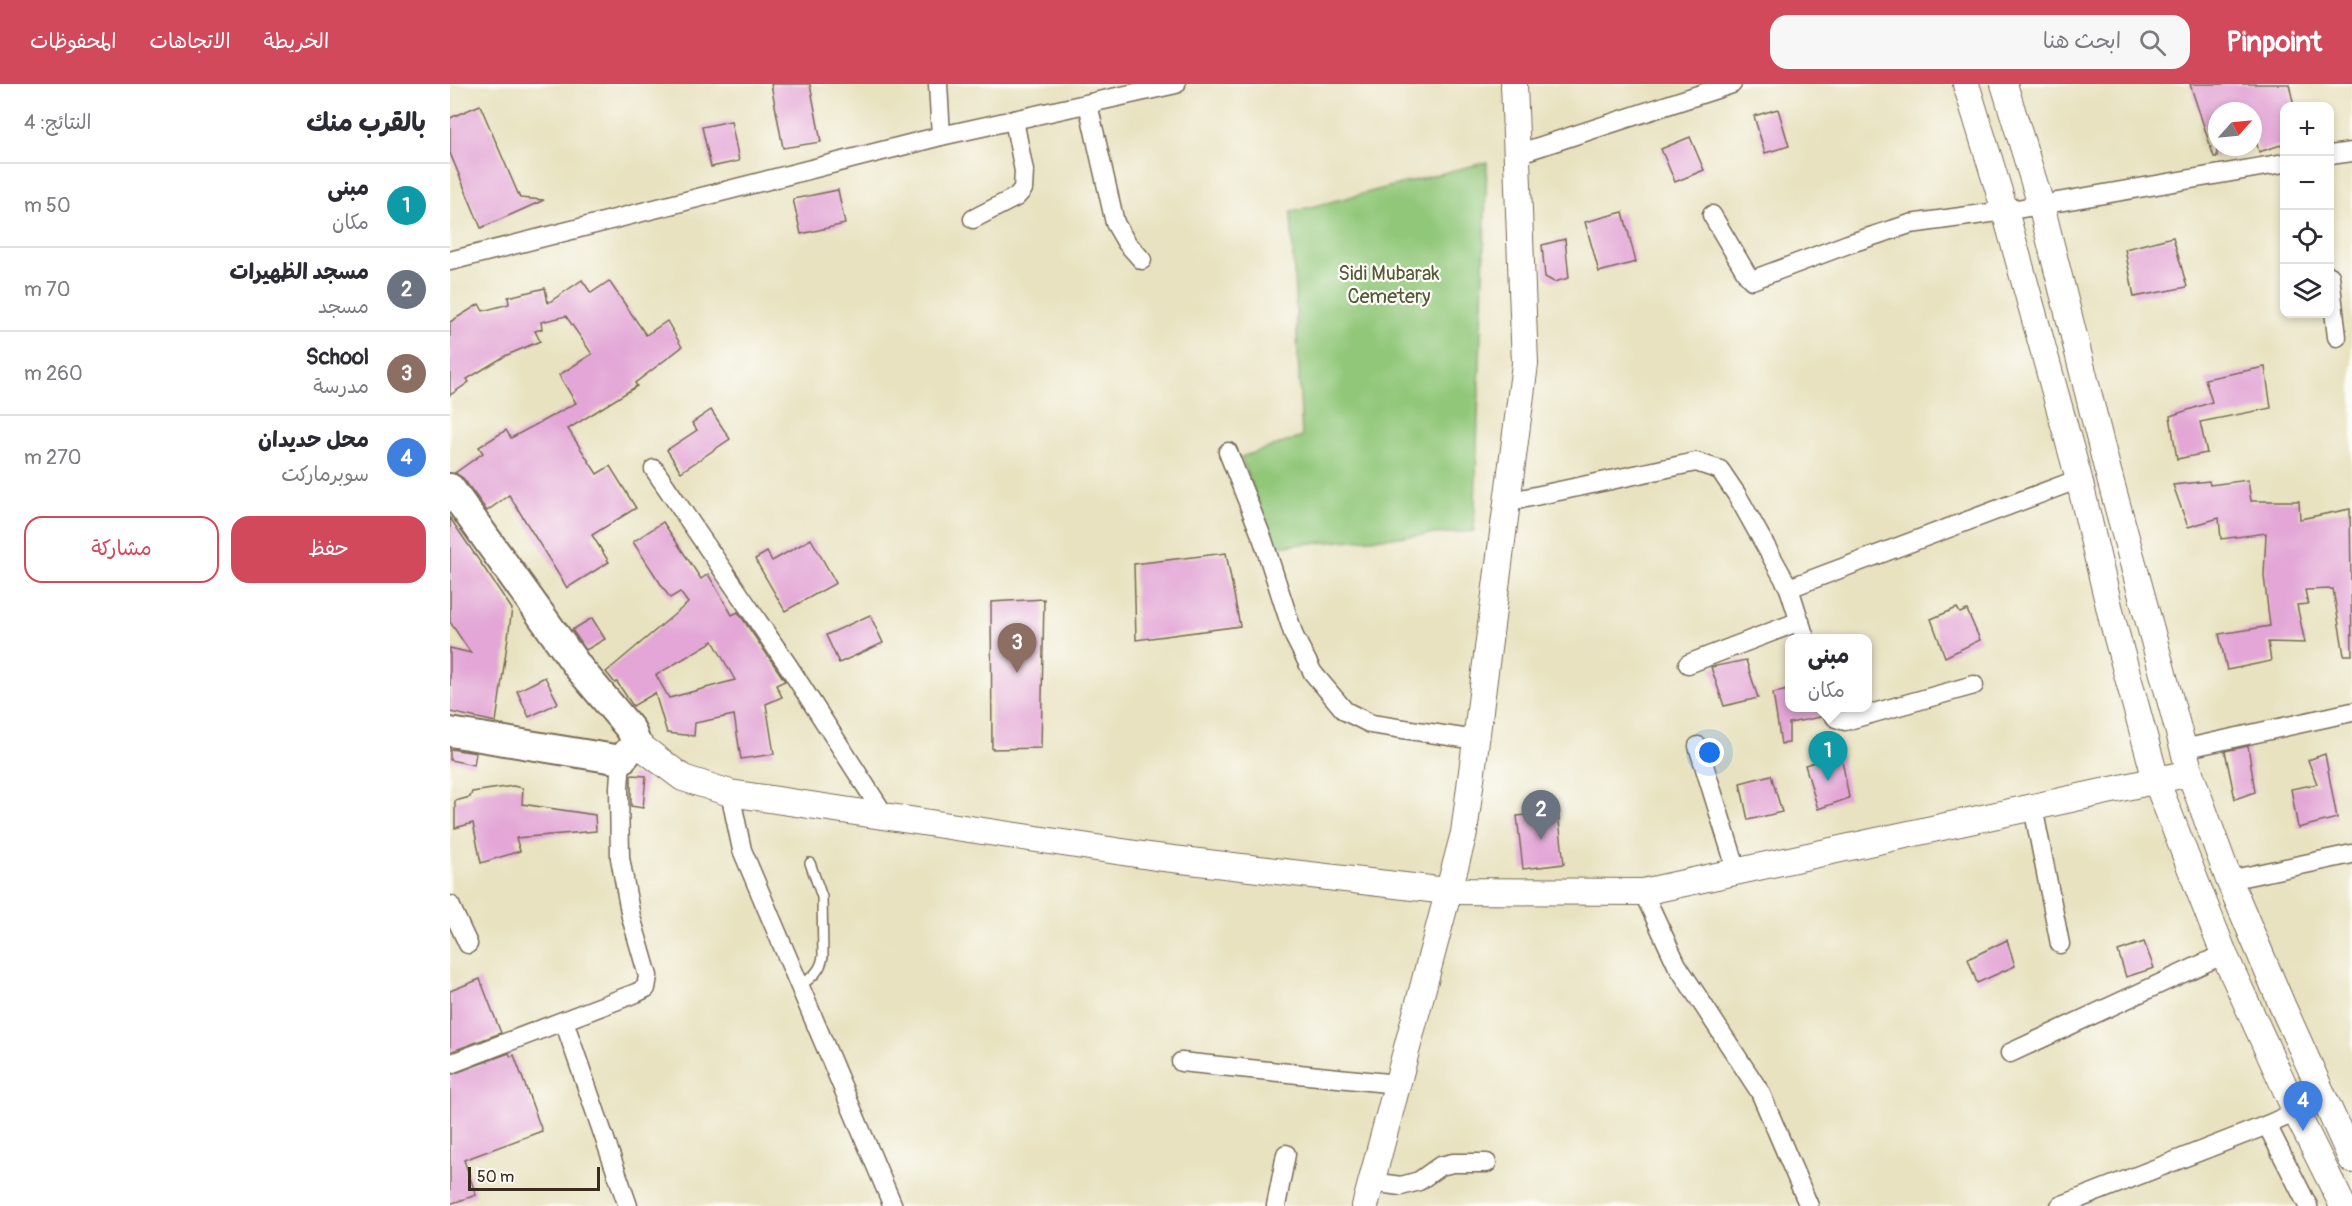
<!DOCTYPE html>
<html lang="ar">
<meta charset="utf-8">
<style>
:root{--surface:#fff;--page:#f7f7f7;--text:#2b2b33;--muted:#7c7c81;--line:#e1e1e2;--accent:#d1495b}
body{margin:0;font-family:Pangolin,"Playpen Sans Arabic",sans-serif;background:var(--page);color:var(--text);direction:rtl}
.controls{position:absolute;right:18px;top:18px;display:grid;overflow:hidden;border-radius:12px;box-shadow:0 3px 9px #0003}
.controls button{width:54px;height:54px;display:grid;place-items:center;padding:0;border:0;border-bottom:2px solid var(--line);background:var(--surface);color:var(--text);font:30px sans-serif}
.compass{position:absolute;left:1758px;top:18px;width:54px;height:54px;border-radius:50%;background:var(--surface);box-shadow:0 3px 9px #0003;rotate:63deg}
.scale{position:absolute;left:18px;bottom:15px;width:132px;box-sizing:border-box;padding-left:6px;border:3px solid #3b2a1e;border-top:0;font-size:16px;line-height:21px;white-space:nowrap;color:#3b2a1e;-webkit-text-stroke:4px #fdfcf7;paint-order:stroke}
.you{position:absolute;left:1260px;top:669px;width:21px;height:21px;margin:-15px;border:4px solid #fff;border-radius:50%;background:#1a73e8;box-shadow:0 0 0 9px #1a73e833}
.badge{display:grid;place-items:center;width:39px;height:39px;border-radius:50%;background:var(--accent);color:#fff;font-size:20px;font-weight:700}
.pin{position:absolute;translate:-50% -50px;filter:drop-shadow(0 2px 3px #0008)}
.pin::after{content:'';position:absolute;top:32px;width:21px;height:18px;background:inherit;clip-path:polygon(0 0,100% 0,50% 100%)}
.popup{position:absolute;left:1335px;top:550px;width:87px;height:78px;box-sizing:border-box;display:grid;place-content:center;border-radius:12px;background:var(--surface);filter:drop-shadow(0 2px 4px #0005);font-size:20px;white-space:nowrap;color:var(--muted)}
.popup b{font-size:22px;color:var(--text)}
.popup::after{content:'';position:absolute;left:50%;top:100%;margin-left:-12px;border:12px solid transparent;border-top-color:var(--surface)}
.list{margin:0;padding:0;list-style:none}
h2{display:flex;justify-content:space-between;align-items:center;height:78px;margin:0;padding:0 24px;font-size:26px}
h2 small{font-size:20px;font-weight:400;color:var(--muted)}
.list li{display:grid;grid-template-columns:39px 1fr auto;gap:18px;align-items:center;box-sizing:border-box;height:84px;padding:0 24px;border-top:2px solid var(--line)}
.list b{display:block;font-size:22px;white-space:nowrap}
.list p{margin:0;font-size:20px;white-space:nowrap;color:var(--muted)}
.list em{font-size:20px;font-style:normal;color:var(--muted)}
.actions{display:flex;gap:12px;padding:18px 24px}
.actions a{flex:1;padding:14px 0;border:2px solid var(--accent);border-radius:18px;text-align:center;font-size:21px;color:var(--accent)}
.actions .main{background:var(--accent);color:#fff}
.icon{flex:none;width:33px;height:33px;fill:none;stroke:currentColor;stroke-width:2;stroke-linecap:round;stroke-linejoin:round}
.map{position:relative;flex:none;width:1902px;height:1122px;overflow:hidden;direction:ltr}
header{display:flex;align-items:center;gap:36px;box-sizing:border-box;height:84px;padding:0 30px;background:var(--accent);color:#fff}
header strong{font-size:28px}
nav{display:flex;gap:33px;margin-inline-start:auto;font-size:21px}
.search{width:420px;height:54px;background:var(--page);display:flex;align-items:center;gap:15px;box-sizing:border-box;padding:0 21px;border-radius:18px;color:var(--muted);font-size:22px}
main{display:flex}
aside{flex:1;background:var(--surface)}
.map>svg:first-child{display:block}
</style>
<header>
<strong>Pinpoint</strong>
<div class="search"><svg class="icon" aria-label="search" viewBox="0 0 24 24"><circle cx="10" cy="10" r="6"/><path d="M15 15l6 6"/></svg>ابحث هنا</div>
<nav><a>الخريطة</a><a>الاتجاهات</a><a>المحفوظات</a></nav>
</header>
<main>
<div class="map">
<svg width="1902" height="1122" viewBox="0 0 1902 1122">
<rect width="100%" height="100%" fill="#fdfcf7"/>
<filter id="ink" filterUnits="userSpaceOnUse"><feTurbulence type="fractalNoise" baseFrequency=".0167" numOctaves="2"/><feDisplacementMap in="SourceGraphic" scale="12" xChannelSelector="R" yChannelSelector="G"/><feConvolveMatrix kernelMatrix="1 2 1 2 8 2 1 2 1" color-interpolation-filters="sRGB"/></filter>
<filter id="wash" filterUnits="userSpaceOnUse"><feTurbulence type="fractalNoise" baseFrequency=".008" numOctaves="4" result="noise"/><feDisplacementMap in="SourceGraphic" scale="24" xChannelSelector="R" yChannelSelector="G"/><feGaussianBlur stdDeviation="1.35" result="paint"/><feColorMatrix in="noise" values="0 0 0 0 0 0 0 0 0 0 0 0 0 0 0 0 0 1.4 0 .05"/><feComposite in="paint" operator="in"/></filter>
<g filter="url(#wash)">
<rect width="100%" height="100%" fill="#e8e2c0"/>
<path fill="#91c779" stroke="#66784c" stroke-width="1.5" d="M1037 78 1024 447 825 462 791 373 852 353 841 128Z"/>
<g id="blocks">
<g fill="#e3a6d6" fill-rule="evenodd">
<path d="M321 0H360L371 58 333 64Z"/>
<path d="M1740 0H1839L1844 22H1834V60L1809 68 1803 45V27H1767V73H1764Z"/>
<path d="M30 21 70 114 94 116 31 144 0 69V34Z"/>
<path d="M1328 25 1339 62 1315 69 1304 32Z"/>
<path d="M281 37 289 77 261 83 252 43Z"/>
<path d="M1240 53 1254 86 1225 98 1211 65Z"/>
<path d="M388 106 395 140 351 150 343 115Z"/>
<path d="M1173 128 1186 178 1149 188 1135 138Z"/>
<path d="M1723 153 1737 203 1684 213 1675 165Z"/>
<path d="M1115 155 1119 194 1104 198 1095 193 1092 161Z"/>
<path d="M132 196 141 209 159 197 196 251 217 237 232 263 185 299 187 302 118 345 147 390 160 382 186 424 142 451 159 478 117 504 59 411 37 427 13 394 5 389 33 369 29 363 56 346 61 354 126 319 109 291 142 270 116 232 91 238 92 245 85 247 90 257 55 272 17 295 19 298 0 311V238L29 220 33 227 59 220 58 213 95 204 98 219Z"/>
<path d="M1815 283 1821 324 1750 338 1757 369 1727 375 1720 332 1762 318 1755 295Z"/>
<path d="M261 326 280 355 231 388 217 366 247 346 242 339Z"/>
<path d="M1798 396 1801 417H1849L1850 435 1900 425 1902 571H1894L1883 505 1855 506 1858 520 1847 521 1855 559 1818 558 1821 577 1777 586 1769 550 1820 542 1814 492 1816 449 1771 455 1769 434 1738 443 1723 401 1759 397 1760 401Z"/>
<path d="M0 434 62 525 46 638 0 628V564L21 569 0 538Z"/>
<path d="M213 438 251 495 258 490 282 531 288 528 335 597 326 601 332 613 316 620 324 670 291 675 284 631 245 639 244 652 217 649 205 609 183 622 167 598 165 599 156 588 238 519 230 508 220 514 183 458ZM263 557 285 596 219 614 206 591Z"/>
<path d="M361 455 386 499 335 527 305 475 317 468 322 477Z"/>
<path d="M776 469 790 542 686 556 684 480Z"/>
<path d="M594 515 591 664 542 665 541 518Z"/>
<path d="M1507 524 1510 529 1517 526 1530 556 1495 573 1481 535Z"/>
<path d="M420 531 433 559 389 579 376 551Z"/>
<path d="M142 534 155 555 136 566 122 546Z"/>
<path d="M1296 576 1308 614 1274 622 1261 583Z"/>
<path d="M95 593 108 619 79 633 67 607Z"/>
<path d="M1339 606V624H1367L1371 633 1339 639V659L1331 660 1323 609Z"/>
<path d="M1798 662 1805 708 1785 715 1775 667Z"/>
<path d="M0 665 26 669 24 681 0 676Z"/>
<path d="M1391 670 1399 714 1368 725 1355 681Z"/>
<path d="M1875 670 1887 734 1848 744 1841 705 1867 700 1858 676Z"/>
<path d="M181 691 196 692 193 724 181 722Z"/>
<path d="M1321 691 1332 728 1298 736 1290 699Z"/>
<path d="M63 702 73 704 72 720 145 731 146 747 66 754 70 767 31 779 23 739 5 744V717L20 713 22 708Z"/>
<path d="M1108 728 1114 780 1073 785 1067 732Z"/>
<path d="M1557 856 1565 882 1527 899 1518 875Z"/>
<path d="M1694 858 1704 884 1676 893 1668 867Z"/>
<path d="M30 895 51 949 0 968V907Z"/>
<path d="M59 969 61 973 64 971 92 1047 14 1076 26 1111 0 1120V991Z"/>
</g>
</g>
</g>
<g filter="url(#ink)">
<use href="#blocks" fill-opacity="0" stroke="#786a57" stroke-width="1.5"/>
<g fill="none" stroke-linecap="round" stroke-linejoin="round">
<defs>
<path id="lane" d="M350 902C362 893 371 887 373 872L372 813 360 779"/>
<g id="street">
<path d="M488 0 491 52"/>
<path d="M638 20 665 139 676 158 692 176"/>
<path d="M1067 70 1282 0"/>
<path d="M1880 71 1902 68"/>
<path d="M1262 131 1298 192 1302 196 1398 160 1460 140 1555 127 1834 79"/>
<path d="M523 135 566 113 573 105 574 87 564 36"/>
<path d="M0 177 491 52 726 0"/>
<path d="M1880 192 1887 253"/>
<path d="M778 368 813 456 844 552 863 589 895 627 921 640 1026 656"/>
<path d="M204 385 339 583 435 732"/>
<path d="M1057 418 1246 378 1270 386 1287 411 1339 504 1355 554"/>
<path d="M1339 504 1629 395"/>
<path d="M1238 580 1350 537"/>
<path d="M1378 624 1386 634 1395 637 1524 601"/>
<path d="M1248 662 1287 787"/>
<path d="M1733 665 1902 628"/>
<path d="M280 709 292 766 443 1122"/>
<path d="M1583 723 1610 860"/>
<path d="M1779 796 1902 770"/>
<path d="M1193 808 1227 881 1310 1008 1359 1122"/>
<path d="M0 821 18 860"/>
<path d="M114 937 178 1122"/>
<path d="M1560 969 1774 870"/>
<path d="M731 978 947 1000"/>
<path d="M0 980 186 909 196 904 198 892 181 833 170 774 169 703 171 676"/>
<path d="M1817 1041 1858 1122"/>
<path d="M921 1098 951 1102 969 1097 990 1082 1003 1079H1037"/>
<path d="M826 1122 836 1070"/>
<path d="M1610 1122 1817 1041 1846 1028"/>
</g>
<g id="secondary">
<path d="M1516 0 1555 127 1629 395 1662 535 1706 696 1774 870 1846 1028 1893 1122"/>
<path d="M1554 0 1591 121 1656 380 1740 689 1779 796 1832 921 1902 1076"/>
<path d="M186 659 233 694 280 709 706 773 997 807 1193 808 1740 689"/>
<path d="M915 1122 1014 749 1075 280 1064 0"/>
</g>
<path id="primary" d="M0 404 128 583 181 646 186 659 171 676 0 648"/>
</defs>
<use href="#lane" stroke="#786a57" stroke-width="12"/>
<use href="#street" stroke="#786a57" stroke-width="21"/>
<use href="#secondary" stroke="#786a57" stroke-width="28"/>
<use href="#primary" stroke="#786a57" stroke-width="32"/>
<use href="#lane" stroke="#fff" stroke-width="9"/>
<use href="#street" stroke="#fff" stroke-width="18"/>
<use href="#secondary" stroke="#fff" stroke-width="26"/>
<use href="#primary" stroke="#fff" stroke-width="28"/>
</g>
</g>
<g text-anchor="middle" stroke-width="4.5" stroke-linejoin="round" paint-order="stroke">
<g font-size="20" fill="#555939" stroke="#fdfcf7">
<text x="939" y="196">Sidi Mubarak<tspan x="939" dy="23">Cemetery</tspan></text>
</g>
</g>
</svg>
<div class="controls">
<button>+</button>
<button>−</button>
<button><svg class="icon" aria-label="locate" viewBox="0 0 24 24"><circle cx="12" cy="12" r="6"/><path d="M12 2v4M12 18v4M2 12h4M18 12h4"/></svg></button>
<button><svg class="icon" aria-label="layers" viewBox="0 0 24 24"><path d="M12 4l9 5-9 5-9-5zM3 14l9 5 9-5"/></svg></button>
</div>
<svg class="compass" viewBox="-18 -18 36 36"><path d="M0-13l5 13h-10z" fill="#e53935"/><path d="M0 13l5-13h-10z" fill="#7c7c81"/></svg>
<div class="scale">50 m</div>
<div class="you"></div>
<div class="pin badge" style="left:1378px;top:697px;background:#0f9aa8">1</div>
<div class="popup"><b>مبنى</b>مكان</div>
<div class="pin badge" style="left:1091px;top:756px;background:#6b7280">2</div>
<div class="pin badge" style="left:567px;top:589px;background:#8d6e63">3</div>
<div class="pin badge" style="left:1853px;top:1047px;background:#3f7fe0">4</div>
</div>
<aside>
<h2>بالقرب منك<small>النتائج: 4</small></h2>
<ul class="list">
<li><span class="badge" style="background:#0f9aa8">1</span><div><b>مبنى</b><p>مكان</p></div><em>50 m</em></li>
<li><span class="badge" style="background:#6b7280">2</span><div><b>مسجد الظهيرات</b><p>مسجد</p></div><em>70 m</em></li>
<li><span class="badge" style="background:#8d6e63">3</span><div><b>School</b><p>مدرسة</p></div><em>260 m</em></li>
<li><span class="badge" style="background:#3f7fe0">4</span><div><b>محل حديدان</b><p>سوبرماركت</p></div><em>270 m</em></li>
</ul>
<div class="actions"><a class="main">حفظ</a><a>مشاركة</a></div>
</aside>
</main>
